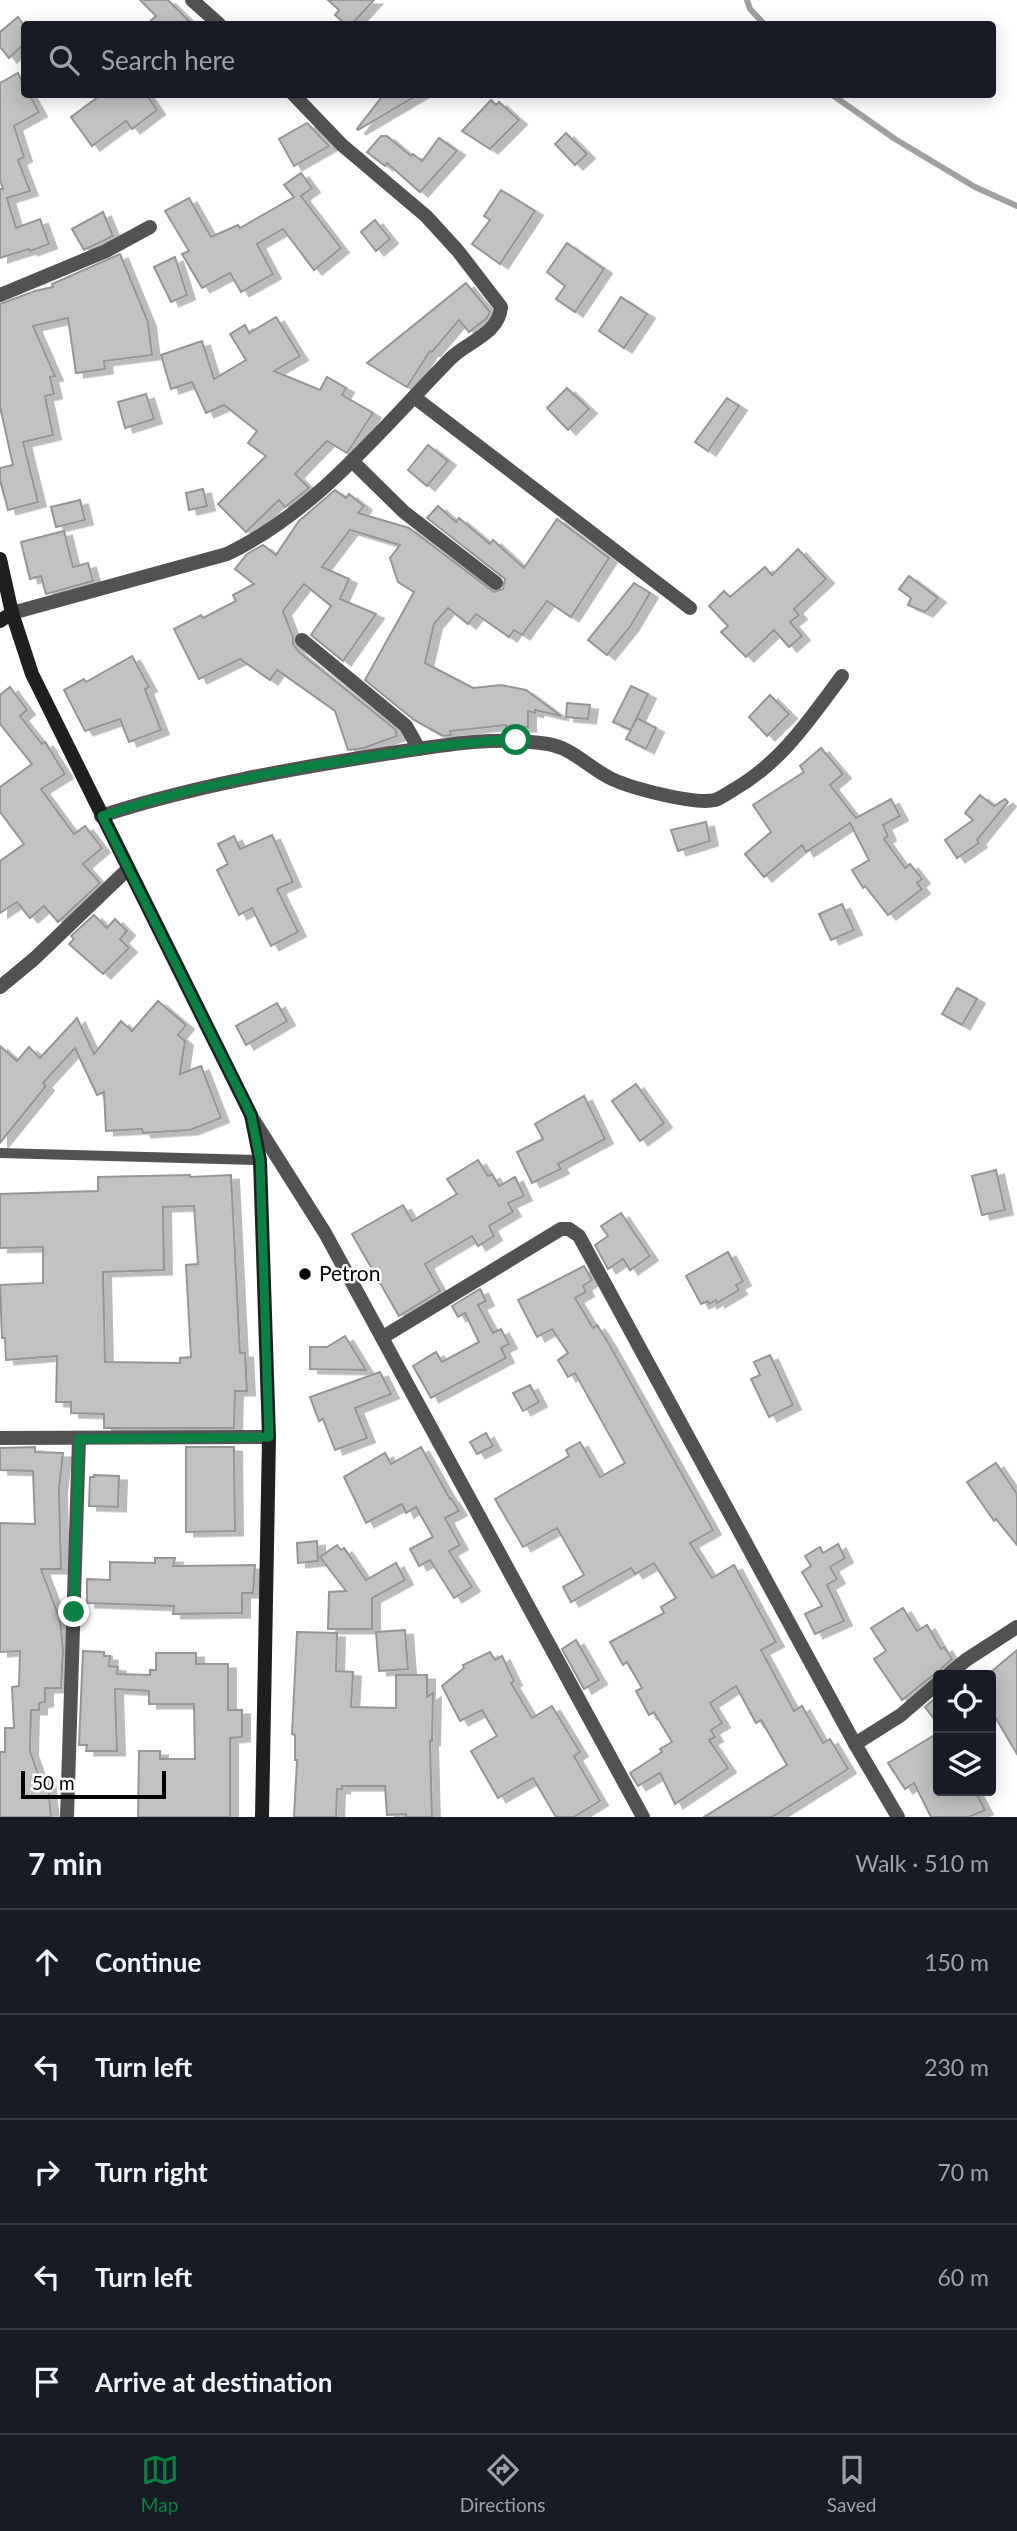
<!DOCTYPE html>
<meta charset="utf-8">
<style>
:root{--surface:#171b24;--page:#242831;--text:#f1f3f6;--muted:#9ea1a6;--line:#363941;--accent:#0b8043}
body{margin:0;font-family:Lato,sans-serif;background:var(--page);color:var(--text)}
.controls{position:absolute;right:21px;bottom:21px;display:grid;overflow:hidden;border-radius:7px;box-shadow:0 4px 18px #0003}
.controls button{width:63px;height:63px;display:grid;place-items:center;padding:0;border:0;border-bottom:2px solid var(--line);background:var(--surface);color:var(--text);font:35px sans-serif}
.scale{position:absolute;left:21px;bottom:18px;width:145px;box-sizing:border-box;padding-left:7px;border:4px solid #000;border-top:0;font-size:19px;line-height:24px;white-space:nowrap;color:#000;-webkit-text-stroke:5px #fff;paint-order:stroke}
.stop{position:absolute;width:21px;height:21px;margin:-16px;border:5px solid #0b8043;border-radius:50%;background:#fff}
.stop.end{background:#0b8043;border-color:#fff;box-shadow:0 2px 7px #0008}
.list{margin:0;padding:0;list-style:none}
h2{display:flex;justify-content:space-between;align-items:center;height:91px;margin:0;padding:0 28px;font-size:30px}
h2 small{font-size:23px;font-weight:400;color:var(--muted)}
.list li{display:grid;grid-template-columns:46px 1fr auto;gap:21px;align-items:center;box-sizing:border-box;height:105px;padding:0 28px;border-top:2px solid var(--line)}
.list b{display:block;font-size:26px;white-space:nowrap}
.list em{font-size:23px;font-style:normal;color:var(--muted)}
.icon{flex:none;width:38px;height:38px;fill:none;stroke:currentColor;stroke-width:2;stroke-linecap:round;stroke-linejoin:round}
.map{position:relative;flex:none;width:1017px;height:1817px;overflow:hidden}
.search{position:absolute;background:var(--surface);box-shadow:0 4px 18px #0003;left:21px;right:21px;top:21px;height:77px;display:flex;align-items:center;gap:18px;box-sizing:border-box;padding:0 24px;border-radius:7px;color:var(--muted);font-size:26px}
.sheet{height:616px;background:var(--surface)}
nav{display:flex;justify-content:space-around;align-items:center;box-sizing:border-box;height:98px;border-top:2px solid var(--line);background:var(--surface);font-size:19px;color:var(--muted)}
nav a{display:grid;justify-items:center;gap:4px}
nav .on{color:var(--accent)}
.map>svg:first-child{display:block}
</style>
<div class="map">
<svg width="1017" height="1817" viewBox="0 0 1017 1817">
<defs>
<filter id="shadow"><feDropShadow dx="8" dy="4.5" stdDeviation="0" flood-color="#0004"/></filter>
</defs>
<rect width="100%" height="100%" fill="#fff"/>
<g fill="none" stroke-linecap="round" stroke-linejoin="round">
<g stroke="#a0a0a0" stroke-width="6">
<path d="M747 0 750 9 764 24"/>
<path d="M831 94 895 139 975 187 1017 206"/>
</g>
</g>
<g fill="#c2c2c2" stroke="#969696" stroke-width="2" fill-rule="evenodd" filter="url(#shadow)">
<path d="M140 0H168L192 24H147L156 16Z"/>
<path d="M328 0H374L352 24H345L335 15 339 10Z"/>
<path d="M18 17 24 25V44L9 58 0 47V32Z"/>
<path d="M18 73 24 86V94H29L39 112 14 126 24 157 18 160 30 191 7 198 16 228 40 219 49 244 30 251 29 249 0 258V189H3L0 180V83Z"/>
<path d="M102 94H146L157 110 132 129 126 121 92 146 71 117Z"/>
<path d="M384 94H419L358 130 357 129Z"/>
<path d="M491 100 496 105 499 102 519 120 490 149 462 131Z"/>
<path d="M307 123 329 146 294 166 279 139Z"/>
<path d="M566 133 587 154 575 165 555 144Z"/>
<path d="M381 136H387L411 156 413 154 422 161 439 138 457 151 420 192 387 163 385 166 367 152Z"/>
<path d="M301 173 312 188 301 196 341 248 314 270 283 229 257 244 273 274 241 292 230 273 202 288 182 254 189 251 165 211 189 198 211 237 238 225 240 228 294 197 284 185Z"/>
<path d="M501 190 535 211 500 264 472 244 490 220 484 216Z"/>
<path d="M103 212 113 236 84 250 72 229Z"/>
<path d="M375 220 390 239 376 251 361 232Z"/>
<path d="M567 243 604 269 575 312 556 299 565 286 547 272Z"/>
<path d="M120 254 148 322 152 355 104 361 105 369 76 373 68 318 33 326 55 376 50 377 54 394 45 396 53 435 23 442 38 502 8 510 0 480V468L13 465 0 407V304L35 291 53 287 52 284Z"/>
<path d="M175 257 187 295 171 302 154 267Z"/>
<path d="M466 283 490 312 487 318 469 332 459 320 432 352 430 351 407 387 367 363Z"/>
<path d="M621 297 647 314 624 348 599 331Z"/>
<path d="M276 317 300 356 274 371 320 390 327 377 346 388 342 395 373 413 347 453 327 441 295 474 309 488 285 507 279 500 246 532 218 504 266 456 248 443 257 431 224 405 206 413 192 382 171 389 161 355 202 341 214 379 246 360 230 334 245 325 249 333Z"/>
<path d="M567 388 589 409 568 430 547 408Z"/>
<path d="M146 394 154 419 125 428 118 402Z"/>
<path d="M727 398 739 406 708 451 695 442Z"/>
<path d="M428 445 448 461 427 486 408 470Z"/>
<path d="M203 489 207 506 189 510 186 493Z"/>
<path d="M335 490 346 498 349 494 364 506 358 513 409 528 494 592 503 589 505 579 427 518 438 506 456 522 459 518 490 544 493 540 524 568 557 519 609 558 571 617 547 601 522 635 514 630 509 637 476 614 468 624 448 608 434 624 425 663 473 688 501 685 526 690 561 716 535 710V713L528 711V727L506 728V725L450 731 451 735 443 736 414 720 365 680 414 592 398 582 390 558 400 545 350 530 322 567 349 579 340 599 376 614 343 661 311 635 331 606 304 584 283 611 293 637V644L299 652 395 729 397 736 364 748 348 750 335 711 277 670 270 680 240 659 199 679 174 629 201 615 203 618 236 601 233 595 254 584 235 569 247 554 263 545 276 555 299 521Z"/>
<path d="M80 500 85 520 56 527 51 507Z"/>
<path d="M64 531 73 567 88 563 93 581 46 594 41 576 30 579 21 542Z"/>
<path d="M798 549 826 579 794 609 799 615 790 622 802 636 789 647 774 630 746 657 721 632 728 626 709 606 724 591 730 597 765 567 772 575Z"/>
<path d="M909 576 938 598 925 612 908 605 911 598 899 589Z"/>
<path d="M634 583 650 593 630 627 607 655 588 640Z"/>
<path d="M132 656 149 687 145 689 161 730 129 742 120 719 85 731 64 690 84 679 86 682Z"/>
<path d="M631 686 648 694 631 730 613 722Z"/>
<path d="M10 687 27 710 20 716 42 744 45 742 65 774 41 789 74 834 85 826 102 848 83 864 100 883 58 922 44 906 30 918 17 902 0 913V861L24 844 0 812V787L32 764 0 724V695Z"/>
<path d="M770 695 789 714 767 736 749 717Z"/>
<path d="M567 703 590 705 588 719 566 717Z"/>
<path d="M637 718 656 728 646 749 626 739Z"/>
<path d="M821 748 843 774 830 785 856 818 891 799 900 816 883 825 888 836 884 839 905 868 910 864 922 879 917 883 922 889 888 915 865 886 863 888 852 870 869 860 850 823 806 852 802 845 764 877 745 854 771 832 753 805 804 772 800 766Z"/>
<path d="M980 795 994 806 1005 799 1008 802 977 840 979 843 957 858 945 840 973 820 965 813Z"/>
<path d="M706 822 710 841 678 851 671 830Z"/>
<path d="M272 835 293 882 277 889 298 932 271 946 252 908 239 915 217 870 228 864 218 844 234 836 240 849Z"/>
<path d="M842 904 854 930 831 940 819 914Z"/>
<path d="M94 915 107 928 115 919 127 931 120 939 129 948 103 974 69 944 74 939 71 936Z"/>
<path d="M957 988 977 999 962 1025 942 1014Z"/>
<path d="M158 1001 186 1025 178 1035 185 1041 180 1074 201 1066 221 1118 190 1130 143 1133 142 1129 106 1131 104 1092 97 1095 75 1048 43 1083 46 1086 0 1143V1046L17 1061 29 1047 40 1058 77 1018 94 1054 121 1021 132 1031Z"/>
<path d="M277 1003 287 1021 246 1045 236 1026Z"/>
<path d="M636 1084 664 1123 640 1141 612 1101Z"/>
<path d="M584 1096 605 1139 558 1164 561 1169 532 1183 517 1152 543 1139 535 1124Z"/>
<path d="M478 1160 488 1176 492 1174 499 1186 515 1177 524 1196 508 1203 513 1212 489 1226 494 1236 478 1246 472 1236 425 1264 440 1291 399 1316 352 1234 403 1205 412 1221 457 1194 447 1179Z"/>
<path d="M996 1170 1005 1210 982 1215 972 1176Z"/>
<path d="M190 1175V1177L231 1175 240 1353H245L247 1391H235L234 1428H104V1414L71 1413V1402H56L57 1356 6 1360 5 1338H2L0 1285 43 1283V1247L0 1248V1194L98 1191V1177ZM194 1206 198 1264 186 1265 191 1357 180 1358V1363L105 1362 103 1272 164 1270 163 1207Z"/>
<path d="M621 1213 650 1256 630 1270 623 1259 608 1269 595 1245 608 1236 601 1226Z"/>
<path d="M728 1252 743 1281 736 1285 739 1290 717 1303 716 1300 709 1304 708 1301 701 1304 686 1276Z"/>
<path d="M584 1266 592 1280 583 1286 586 1292 575 1298 593 1328 597 1325 609 1344 713 1530 690 1543 712 1578 734 1565 776 1642 761 1650 794 1711 802 1706 823 1743 830 1739 848 1769 772 1817H704L787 1765 761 1720 756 1723 736 1686 710 1703 722 1723 711 1730 715 1737 709 1740 728 1768 675 1804 660 1773 638 1786 630 1773 662 1752 660 1749 672 1742 654 1712 649 1715 636 1691 642 1688 627 1662 623 1665 610 1642 664 1613 661 1607 676 1598 654 1563 635 1574 631 1568 571 1602 563 1587 584 1575 557 1528 523 1547 495 1499 569 1456 566 1450 580 1442 600 1477 625 1463 575 1373 568 1377 558 1360 568 1353 552 1329 537 1337 518 1300Z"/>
<path d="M480 1289 486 1301 478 1305 493 1333 501 1329 509 1344 501 1348 506 1358 431 1398 413 1366 436 1352 442 1362 479 1342 465 1313 458 1317 452 1306Z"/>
<path d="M345 1336 366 1370 310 1369V1347H327Z"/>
<path d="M770 1355 793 1405 769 1417 751 1379 760 1375 754 1362Z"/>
<path d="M380 1372 391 1394 355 1408 367 1438 335 1450 323 1419 319 1421 310 1397Z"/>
<path d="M530 1385 539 1402 523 1411 513 1393Z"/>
<path d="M486 1433 493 1446 477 1454 470 1442Z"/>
<path d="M35 1447V1452L63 1453 59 1489 61 1569H41L60 1620 63 1650 61 1688H45V1702L39 1703V1710H31L30 1751 39 1777 47 1776 51 1817H0V1752H5V1728H14L12 1687 19 1686 20 1651 0 1652V1523L35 1524 33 1471 0 1470V1448Z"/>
<path d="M186 1447H234L235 1531 186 1532Z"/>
<path d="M421 1447 450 1499 451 1498 459 1511 445 1518 460 1545 449 1551 472 1587 454 1598 430 1560 419 1566 410 1549 433 1537 416 1507 406 1513 402 1504 366 1523 344 1477 385 1453 391 1464Z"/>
<path d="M996 1463 1017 1494V1545L996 1519 994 1521 967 1482Z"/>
<path d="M94 1475 119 1476 118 1507 89 1506 90 1477H94Z"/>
<path d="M317 1541 318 1561 298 1563 297 1543Z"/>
<path d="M838 1544 845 1558 830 1567 837 1579 827 1585 844 1621 815 1634 805 1614 822 1606 802 1572 811 1566 805 1556 820 1547 823 1553Z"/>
<path d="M337 1545 341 1550 344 1548 366 1580 396 1563 405 1580 372 1598V1629H328L329 1592 346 1591 320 1557Z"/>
<path d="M155 1558H175L173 1566H177L255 1565 253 1593H242V1613L173 1614 174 1606 87 1603V1579L110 1580V1562L155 1563Z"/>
<path d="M903 1608 917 1631 927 1625 941 1649 944 1647 952 1659 942 1668 939 1674 932 1676 902 1700 874 1659 886 1651 871 1628Z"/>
<path d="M405 1630 408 1669 379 1671 376 1632Z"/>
<path d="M297 1632 337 1633 336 1671 353 1672 351 1707 396 1708V1675H427V1697L433 1693 432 1741H430L432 1817H406V1814L387 1815 385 1786H342V1789H337L336 1817H294L297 1760H295V1735L292 1734Z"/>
<path d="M576 1640 599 1680 584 1689 562 1649Z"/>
<path d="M1017 1650V1754L991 1710V1672Z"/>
<path d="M83 1651 104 1652V1656H110L109 1666 118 1667 117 1674 150 1675V1670H156V1653H196V1664H228V1710H242V1737L230 1738V1817H138L139 1751H160V1759H195L194 1704H149V1691L115 1689 117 1751H86L87 1745H79Z"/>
<path d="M490 1652 495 1660 502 1656 514 1681 511 1683 532 1718 552 1706 580 1752 574 1756 600 1801 574 1817H556L533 1778 498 1798 471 1751 497 1736 482 1710 460 1721 442 1686 464 1668 463 1665Z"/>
<path d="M938 1696V1724L925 1707Z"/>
<path d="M938 1733V1791H975L985 1810 969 1817H931L914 1783 905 1789 888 1763Z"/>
</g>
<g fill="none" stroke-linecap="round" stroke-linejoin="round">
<path stroke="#525252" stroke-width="10" d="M0 1153 260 1160"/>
<g stroke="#525252" stroke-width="14">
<path d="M192 0 219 24"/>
<path d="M0 295 106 251 150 227"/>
<path d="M414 397 690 608"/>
<path d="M352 461 404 512 496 583"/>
<path d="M12 613 227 554C317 511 382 428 451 358 467 342 499 334 501 307L458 251 426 216 342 145 293 94"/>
<path d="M302 640 406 726 419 749"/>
<path d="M101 816C193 786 290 769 385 754 439 746 493 735 548 744 573 748 590 769 612 779 631 788 695 805 715 800 721 798 728 793 733 790 781 763 810 719 842 676"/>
<path d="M0 987 34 959 128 869"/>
<path d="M383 1337 561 1229H569L579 1236 855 1744 898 1817"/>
<path d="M0 1438 269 1437"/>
<path d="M948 1675 966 1660 1017 1627"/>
<path d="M855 1744 901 1715 938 1683"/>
<path d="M67 1817 79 1439"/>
</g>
<path stroke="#525252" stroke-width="14" d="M251 1116 325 1233 643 1817"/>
<g stroke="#1f1f1f" stroke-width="14">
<path d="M0 559 12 613 32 674 251 1115 260 1160 269 1437 262 1817"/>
<path d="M0 621 12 613"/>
</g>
</g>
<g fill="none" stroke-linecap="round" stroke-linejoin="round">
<path stroke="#0b8043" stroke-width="9" d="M74 1612 79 1439 269 1437 260 1160 251 1115 102 816C186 788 274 771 362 758 415 750 462 741 516 740"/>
</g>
<circle fill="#000" stroke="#fff" stroke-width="2.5" cx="305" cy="1274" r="7"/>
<g text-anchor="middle" stroke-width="5" stroke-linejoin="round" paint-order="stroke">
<g font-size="21" fill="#000" stroke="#fff" text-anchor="start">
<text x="319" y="1281">Petron</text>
</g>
</g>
</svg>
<div class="controls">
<button><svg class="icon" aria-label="locate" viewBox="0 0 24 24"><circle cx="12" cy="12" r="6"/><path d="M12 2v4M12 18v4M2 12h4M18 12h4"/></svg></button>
<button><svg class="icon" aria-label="layers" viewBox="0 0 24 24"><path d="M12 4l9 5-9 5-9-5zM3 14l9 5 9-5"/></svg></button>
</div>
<div class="scale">50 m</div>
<div class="stop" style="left:516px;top:740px"></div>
<div class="stop end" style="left:74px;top:1612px"></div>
<div class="search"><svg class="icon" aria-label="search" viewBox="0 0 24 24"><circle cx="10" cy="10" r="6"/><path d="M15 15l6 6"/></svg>Search here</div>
</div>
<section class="sheet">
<h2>7 min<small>Walk · 510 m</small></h2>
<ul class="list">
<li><svg class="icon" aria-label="ahead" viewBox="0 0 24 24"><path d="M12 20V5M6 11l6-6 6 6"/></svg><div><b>Continue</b></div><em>150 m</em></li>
<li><svg class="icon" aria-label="left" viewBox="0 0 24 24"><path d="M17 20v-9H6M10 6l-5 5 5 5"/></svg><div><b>Turn left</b></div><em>230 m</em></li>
<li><svg class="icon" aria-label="right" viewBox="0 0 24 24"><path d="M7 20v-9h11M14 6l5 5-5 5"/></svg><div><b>Turn right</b></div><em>70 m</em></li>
<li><svg class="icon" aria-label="left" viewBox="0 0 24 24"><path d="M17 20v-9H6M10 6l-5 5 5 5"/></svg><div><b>Turn left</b></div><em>60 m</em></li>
<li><svg class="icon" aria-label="arrive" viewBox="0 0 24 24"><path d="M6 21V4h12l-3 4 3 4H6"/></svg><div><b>Arrive at destination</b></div></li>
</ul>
</section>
<nav>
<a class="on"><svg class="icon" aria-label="map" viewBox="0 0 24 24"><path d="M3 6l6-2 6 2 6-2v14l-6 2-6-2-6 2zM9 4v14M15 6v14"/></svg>Map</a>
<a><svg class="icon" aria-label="directions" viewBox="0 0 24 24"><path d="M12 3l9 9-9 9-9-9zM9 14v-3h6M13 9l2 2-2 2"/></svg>Directions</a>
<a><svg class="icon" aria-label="saved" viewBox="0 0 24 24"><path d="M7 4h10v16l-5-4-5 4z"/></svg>Saved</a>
</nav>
